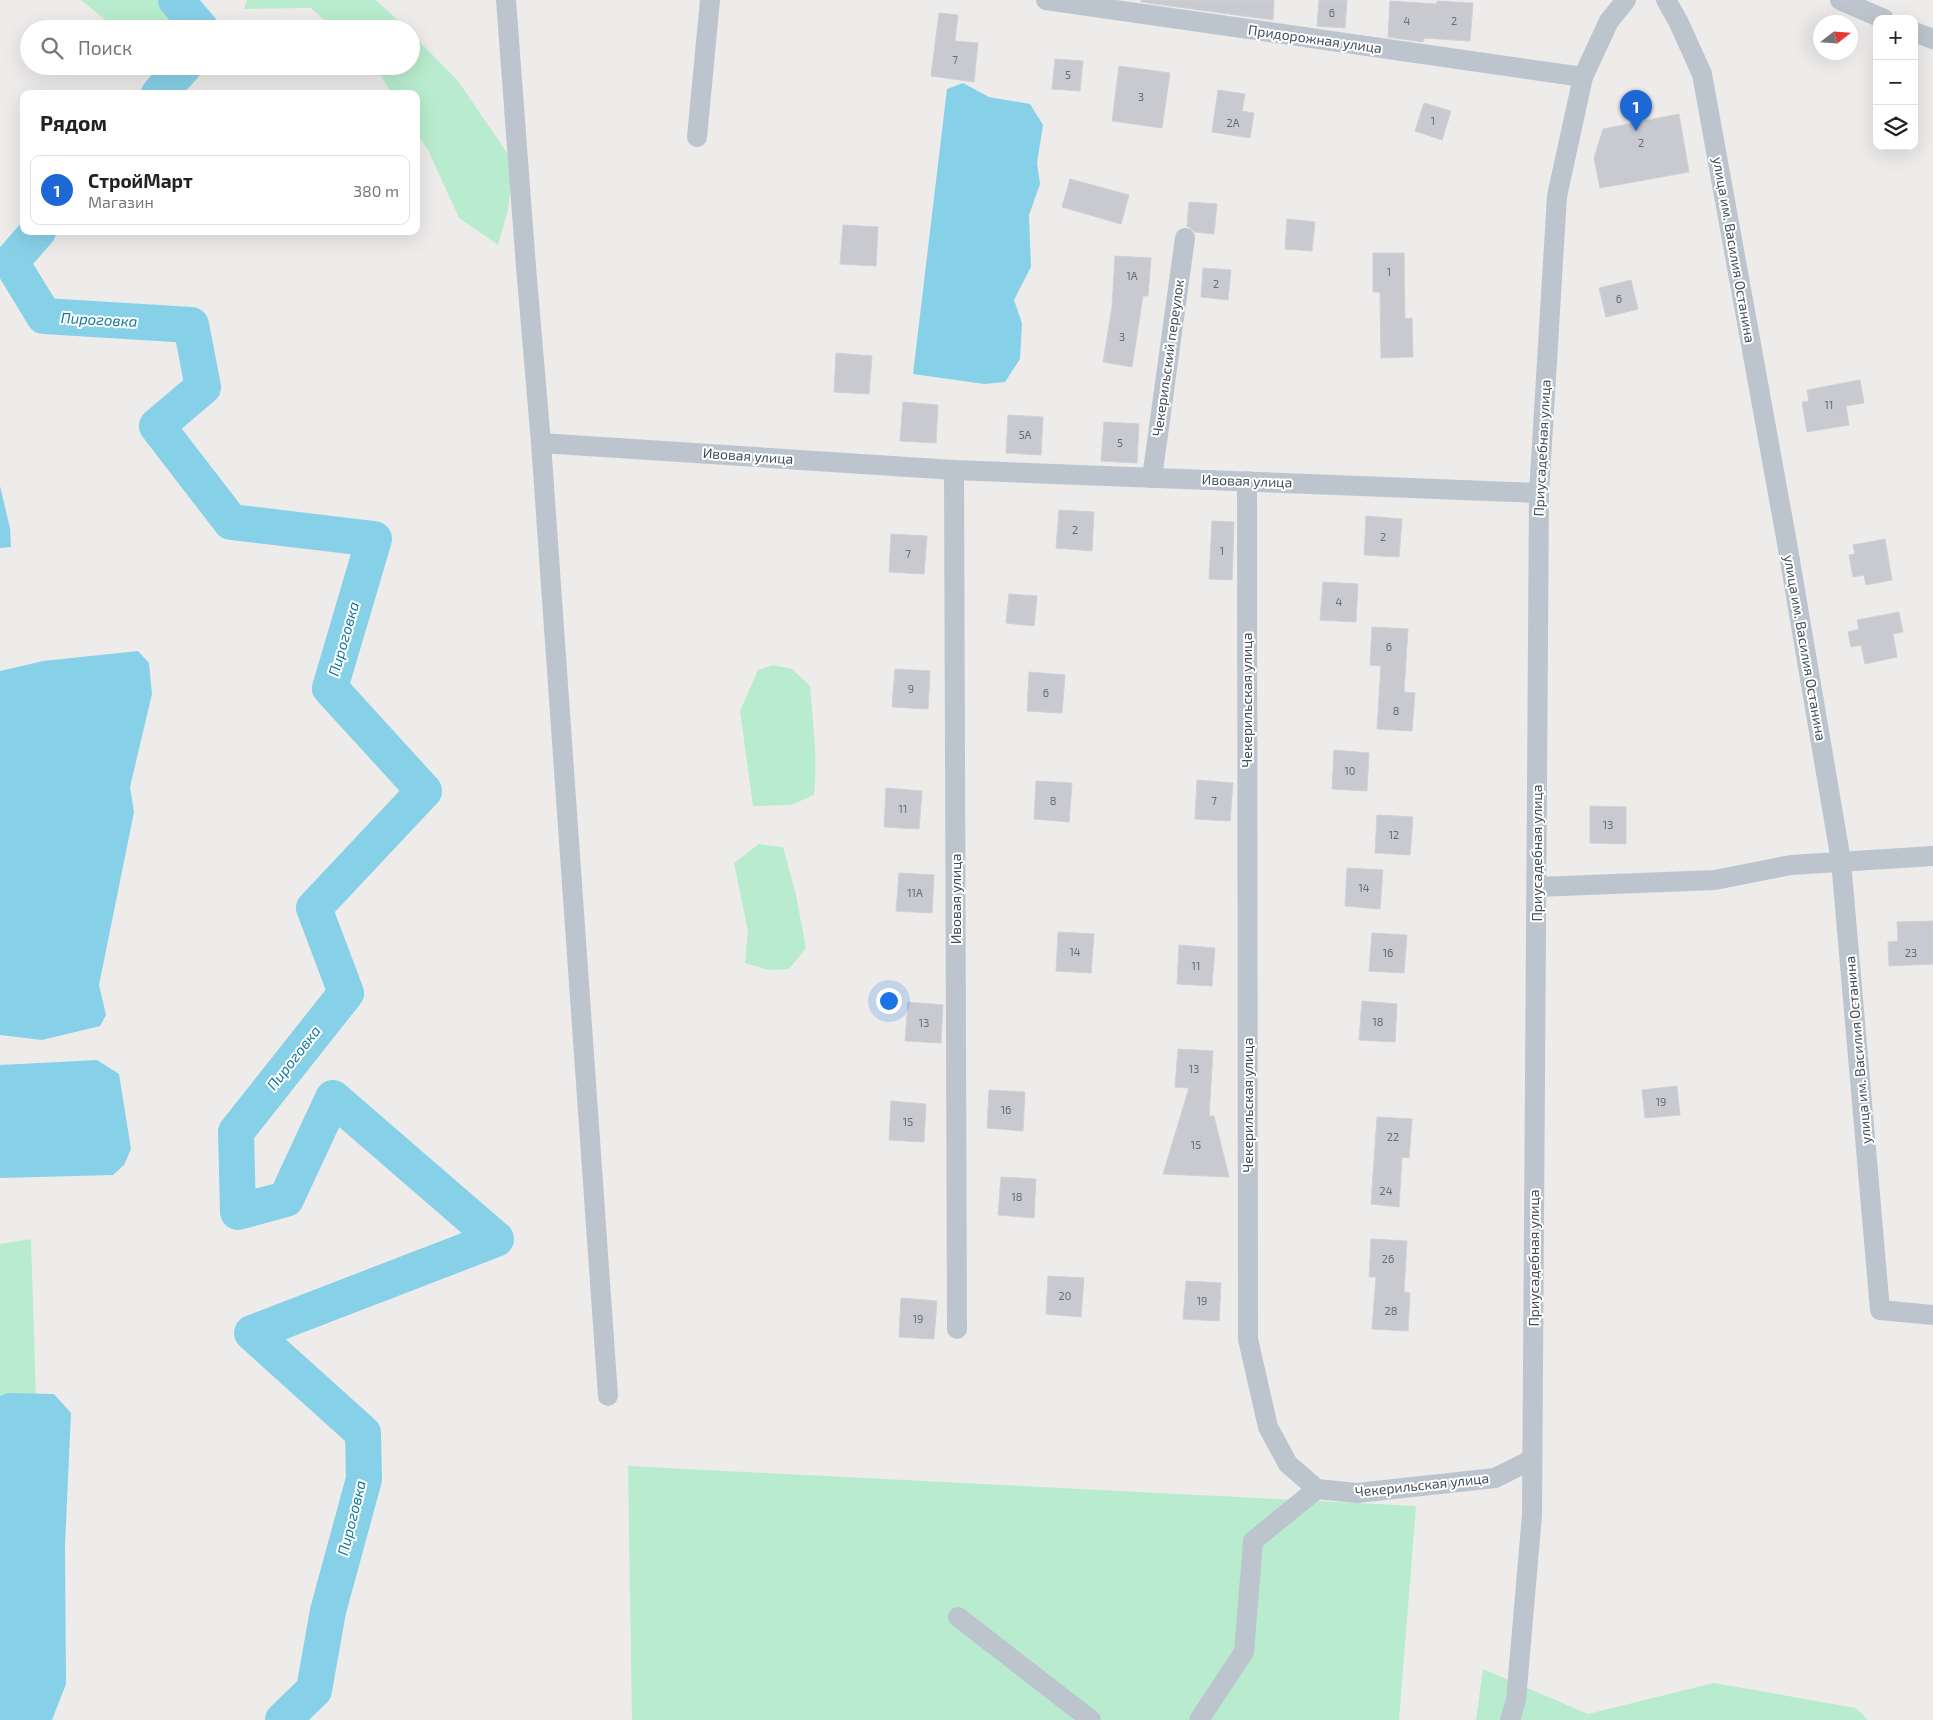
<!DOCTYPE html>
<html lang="ru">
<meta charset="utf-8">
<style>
:root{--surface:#fff;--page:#f6f6f6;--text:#222;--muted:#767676;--line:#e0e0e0;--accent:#1e68d5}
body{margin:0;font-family:"Exo 2",sans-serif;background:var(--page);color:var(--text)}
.controls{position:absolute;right:15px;top:15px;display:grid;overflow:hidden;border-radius:10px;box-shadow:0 5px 20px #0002}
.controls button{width:45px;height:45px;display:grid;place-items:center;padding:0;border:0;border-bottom:1px solid var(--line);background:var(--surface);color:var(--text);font:25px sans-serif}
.compass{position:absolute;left:1813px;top:15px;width:45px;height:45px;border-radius:50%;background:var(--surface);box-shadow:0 5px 20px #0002;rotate:73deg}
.you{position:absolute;left:888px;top:1000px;width:18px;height:18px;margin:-12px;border:4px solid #fff;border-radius:50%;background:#1a73e8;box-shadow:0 0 0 8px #1a73e833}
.badge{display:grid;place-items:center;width:32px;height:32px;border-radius:50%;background:var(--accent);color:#fff;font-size:16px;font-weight:700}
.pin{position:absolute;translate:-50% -41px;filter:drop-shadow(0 1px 2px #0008)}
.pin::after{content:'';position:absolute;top:26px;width:18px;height:15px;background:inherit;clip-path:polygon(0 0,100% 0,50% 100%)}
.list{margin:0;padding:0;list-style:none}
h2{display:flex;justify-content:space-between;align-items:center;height:65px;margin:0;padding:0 20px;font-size:21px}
h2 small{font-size:16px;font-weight:400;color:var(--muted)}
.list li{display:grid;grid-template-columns:32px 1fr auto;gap:15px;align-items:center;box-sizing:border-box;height:70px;margin:0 10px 10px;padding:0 10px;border:1px solid var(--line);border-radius:10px}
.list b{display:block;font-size:19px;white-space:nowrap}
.list p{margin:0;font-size:16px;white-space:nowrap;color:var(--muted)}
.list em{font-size:16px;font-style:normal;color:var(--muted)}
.icon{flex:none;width:28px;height:28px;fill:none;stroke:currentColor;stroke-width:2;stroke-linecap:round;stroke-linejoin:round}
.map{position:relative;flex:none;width:1933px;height:1720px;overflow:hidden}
.search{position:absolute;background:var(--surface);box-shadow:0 5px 20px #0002;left:20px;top:20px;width:400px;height:55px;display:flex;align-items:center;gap:12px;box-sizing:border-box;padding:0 18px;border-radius:28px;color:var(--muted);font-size:19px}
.panel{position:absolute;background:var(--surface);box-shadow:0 5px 20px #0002;left:20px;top:90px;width:400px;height:145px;border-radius:10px}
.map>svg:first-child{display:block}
</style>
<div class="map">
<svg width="1933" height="1720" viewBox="0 0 1933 1720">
<rect width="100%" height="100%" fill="#eeebeb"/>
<g fill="#b9ecce">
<path d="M81 0H185L164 29H117Z"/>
<path d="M247 0H376L407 29H334L311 8 244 9Z"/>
<path d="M411 33 458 81 514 163 508 210 498 245 459 218 428 150 416 132V94H392L375 66H411Z"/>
<path d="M773 665 792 669 810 686C813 723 818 759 814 795L791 805 753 806 740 711 758 670Z"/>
<path d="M759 844 783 847 796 895 806 948 789 969 768 970 745 963 748 931 734 863Z"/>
<path d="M31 1239 46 1720H0V1244Z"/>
<path d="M628 1466 1416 1506 1399 1720H632Z"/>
<path d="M1483 1669 1588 1714 1714 1683 1856 1708 1868 1720H1476Z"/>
</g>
<g fill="#87d1e8">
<path d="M963 83 989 97 1030 104 1043 125 1037 163 1040 184 1029 215 1031 267 1014 300 1022 323 1020 359 1005 382 984 384 913 374 947 89Z"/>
<path d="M0 486 10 528 11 547 0 548Z"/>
<path d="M138 651 149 663 152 694 130 787 134 812 99 985 106 1015 100 1026 42 1040 0 1035V671L43 661Z"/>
<path d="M97 1060 119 1074 131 1149 124 1165 113 1175 0 1178V1065Z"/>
<path d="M8 1393 54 1394 71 1413 65 1545 66 1684 52 1720H0V1396Z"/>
</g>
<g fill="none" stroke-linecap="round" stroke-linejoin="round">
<g stroke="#87d1e8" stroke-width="36">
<path d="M176 0 201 29"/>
<path d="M159 94 184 66"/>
<path d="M38 231 11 262 44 316 191 325 203 387 157 426 231 522 374 539 330 688 424 791 314 908 346 993 236 1132 238 1212 286 1199 333 1098 496 1239 252 1333 363 1433 364 1479 328 1611 314 1690 283 1720"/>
</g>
</g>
<g fill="#c8cad0" stroke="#cfd1d7">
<path d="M1141 0H1274L1273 20 1141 2Z"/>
<path d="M1319 0H1347L1345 28 1317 26Z"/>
<path d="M1390 1 1437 4V1L1473 3 1470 41 1424 38 1423 42 1388 37Z"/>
<path d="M939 13 958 15 955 41 978 43 974 82 931 76Z"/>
<path d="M1055 59 1083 61 1080 91 1052 89Z"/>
<path d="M1119 66 1170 73 1162 128 1112 121Z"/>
<path d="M1218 90 1245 94 1242 111 1254 113 1250 138 1212 132Z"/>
<path d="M1424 103 1451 111 1442 140 1415 131Z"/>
<path d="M1679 114 1689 172 1600 188 1594 158 1603 129Z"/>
<path d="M1070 179 1129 195 1121 224 1062 207Z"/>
<path d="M1189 202 1217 204 1214 234 1195 232 1187 226Z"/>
<path d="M1287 219 1315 222 1312 251 1285 249Z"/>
<path d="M843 225 878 227 876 266 840 264Z"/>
<path d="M1373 253H1404L1405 319 1412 318 1413 357 1381 358 1380 292H1373Z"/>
<path d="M1115 256 1151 258 1148 296H1143L1132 367 1103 362 1112 307Z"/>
<path d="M1203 268 1231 270 1228 300 1201 297Z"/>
<path d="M1631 280 1638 309 1606 317 1599 288Z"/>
<path d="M836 353 872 356 869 394 834 392Z"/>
<path d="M1860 380 1864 403 1846 406 1849 425 1807 432 1802 402 1809 401 1807 390Z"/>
<path d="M903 402 938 405 936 443 900 441Z"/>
<path d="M1008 415 1043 417 1041 455 1006 453Z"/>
<path d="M1104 422 1139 424 1137 463 1101 461Z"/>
<path d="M1059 510 1094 512 1092 551 1056 548Z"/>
<path d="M1366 516 1402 519 1399 557 1364 555Z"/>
<path d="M1212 521 1234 522 1232 580 1209 579Z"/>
<path d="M891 534 927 536 924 574 889 572Z"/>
<path d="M1885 539 1892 580 1866 585 1864 575 1853 577 1849 555 1855 554 1853 545Z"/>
<path d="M1323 582 1358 584 1356 622 1320 620Z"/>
<path d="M1009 594 1037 596 1034 626 1006 623Z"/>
<path d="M1899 612 1903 632 1893 634 1897 657 1865 664 1861 645 1851 647 1848 632 1859 629 1857 620Z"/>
<path d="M1372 627 1408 629 1404 692 1415 693 1412 731 1377 729 1381 666 1370 665Z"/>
<path d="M895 669 930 671 928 709 892 707Z"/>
<path d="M1029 672 1065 675 1062 713 1027 711Z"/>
<path d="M1334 750 1369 753 1367 791 1332 789Z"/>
<path d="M1197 780 1233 783 1230 821 1195 819Z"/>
<path d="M1036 781 1072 783 1069 822 1034 819Z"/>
<path d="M886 788 922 791 919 829 884 827Z"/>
<path d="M1590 806 1626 807V844L1590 843Z"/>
<path d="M1377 815 1413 817 1410 855 1375 853Z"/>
<path d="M1347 868 1383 870 1380 909 1345 906Z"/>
<path d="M899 873 934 875 932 913 896 911Z"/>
<path d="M1933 921V964L1889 966 1888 942 1898 941 1897 922Z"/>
<path d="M1058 932 1094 934 1091 973 1056 971Z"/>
<path d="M1372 933 1407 935 1404 973 1369 971Z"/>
<path d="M1179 945 1215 948 1212 986 1177 984Z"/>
<path d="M1362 1001 1397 1004 1395 1042 1359 1040Z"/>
<path d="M908 1002 943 1005 941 1043 905 1041Z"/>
<path d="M1178 1049 1213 1051 1209 1116H1214L1229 1177 1163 1174 1189 1088 1175 1087Z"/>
<path d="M1677 1086 1680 1115 1645 1118 1642 1090Z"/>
<path d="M989 1090 1025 1092 1023 1131 987 1128Z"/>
<path d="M891 1101 926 1104 924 1142 889 1140Z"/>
<path d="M1377 1117 1412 1119 1409 1158 1402 1157 1399 1207 1371 1204Z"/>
<path d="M1001 1177 1036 1179 1034 1218 998 1215Z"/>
<path d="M1371 1239 1407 1241 1404 1292 1410 1293 1408 1331 1372 1329 1376 1277H1369Z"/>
<path d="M1048 1276 1084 1278 1081 1317 1046 1314Z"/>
<path d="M1186 1281 1221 1283 1219 1321 1183 1319Z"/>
<path d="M901 1298 937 1301 934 1339 899 1337Z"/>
</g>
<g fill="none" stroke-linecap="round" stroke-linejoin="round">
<g stroke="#bcc5ce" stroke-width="20">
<path d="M506 0 526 267 541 443 608 1396"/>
<path d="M1046 0 1583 77"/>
<path d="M1666 0 1678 21 1702 74 1787 543 1841 861 1880 1310 1933 1315"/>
<path d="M1840 0 1884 19"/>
<path d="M1914 32 1933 39"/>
<path d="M697 137 710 0"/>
<path d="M541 443 954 470 1539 493"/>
<path d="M954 470 957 1329"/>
<path d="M1152 478 1185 238"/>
<path d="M1247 481 1248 1339 1268 1427 1288 1464 1317 1489 1357 1493 1495 1478 1531 1460"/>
<path d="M1537 887 1715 880 1791 865 1933 856"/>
<path d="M958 1617 1091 1720"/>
<path d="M1199 1720 1244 1652 1253 1541 1317 1489"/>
<path d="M1510 1720 1516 1700 1532 1515 1539 493 1557 196 1583 77 1609 21 1626 0"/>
</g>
</g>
<g text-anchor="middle" stroke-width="4" stroke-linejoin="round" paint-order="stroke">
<g font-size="11" fill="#656d76">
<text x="1332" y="17">6</text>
<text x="1407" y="25">4</text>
<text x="1454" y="25">2</text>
<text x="955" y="64">7</text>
<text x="1068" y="79">5</text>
<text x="1141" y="101">3</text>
<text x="1433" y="125">1</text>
<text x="1233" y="127">2А</text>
<text x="1641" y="147">2</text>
<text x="1389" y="276">1</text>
<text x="1132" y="280">1А</text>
<text x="1216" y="288">2</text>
<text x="1619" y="303">6</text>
<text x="1122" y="341">3</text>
<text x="1829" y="409">11</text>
<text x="1025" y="439">5А</text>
<text x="1120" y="447">5</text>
<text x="1075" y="534">2</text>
<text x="1383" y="541">2</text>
<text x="1222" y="555">1</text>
<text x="908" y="558">7</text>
<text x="1339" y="606">4</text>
<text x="1389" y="651">6</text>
<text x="911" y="693">9</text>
<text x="1046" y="697">6</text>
<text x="1396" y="715">8</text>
<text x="1350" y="775">10</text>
<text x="1053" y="805">8</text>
<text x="1214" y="805">7</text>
<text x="903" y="813">11</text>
<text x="1608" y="829">13</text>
<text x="1394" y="839">12</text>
<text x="1364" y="892">14</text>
<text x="915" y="897">11А</text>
<text x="1075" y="956">14</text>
<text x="1388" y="957">16</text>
<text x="1911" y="957">23</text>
<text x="1196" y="970">11</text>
<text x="1378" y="1026">18</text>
<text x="924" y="1027">13</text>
<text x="1194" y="1073">13</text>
<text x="1661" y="1106">19</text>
<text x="1006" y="1114">16</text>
<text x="908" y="1126">15</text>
<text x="1393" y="1141">22</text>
<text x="1196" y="1149">15</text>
<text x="1386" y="1195">24</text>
<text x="1017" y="1201">18</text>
<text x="1388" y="1263">26</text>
<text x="1065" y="1300">20</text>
<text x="1202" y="1305">19</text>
<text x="1391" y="1315">28</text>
<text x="918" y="1323">19</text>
</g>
<g font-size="14" fill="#444e58" stroke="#fff">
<text transform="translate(1315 39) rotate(8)" y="5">Придорожная улица</text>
<text transform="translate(1734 250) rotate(80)" y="5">улица им. Василия Останина</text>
<text transform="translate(1168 358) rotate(-82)" y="5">Чекерильский переулок</text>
<text transform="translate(1542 448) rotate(-87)" y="5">Приусадебная улица</text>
<text transform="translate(748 456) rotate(4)" y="5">Ивовая улица</text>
<text transform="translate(1247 481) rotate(2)" y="5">Ивовая улица</text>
<text transform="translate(1805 648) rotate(80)" y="5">улица им. Василия Останина</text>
<text transform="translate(1247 700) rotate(-90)" y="5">Чекерильская улица</text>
<text transform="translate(1537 853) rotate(-90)" y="5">Приусадебная улица</text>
<text transform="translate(956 899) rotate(-90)" y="5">Ивовая улица</text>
<text transform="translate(1858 1050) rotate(-95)" y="5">улица им. Василия Останина</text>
<text transform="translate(1248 1105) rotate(-90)" y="5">Чекерильская улица</text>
<text transform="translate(1534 1258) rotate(-90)" y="5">Приусадебная улица</text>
<text transform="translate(1422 1485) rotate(-6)" y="5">Чекерильская улица</text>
</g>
<g font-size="15" font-style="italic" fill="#107c9f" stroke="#fff">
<text transform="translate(99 320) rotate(3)" y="5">Пироговка</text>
<text transform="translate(344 639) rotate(-74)" y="5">Пироговка</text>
<text transform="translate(294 1058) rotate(-52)" y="5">Пироговка</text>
<text transform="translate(352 1518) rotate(-76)" y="5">Пироговка</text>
</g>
</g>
</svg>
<div class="controls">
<button>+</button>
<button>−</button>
<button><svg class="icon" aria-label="layers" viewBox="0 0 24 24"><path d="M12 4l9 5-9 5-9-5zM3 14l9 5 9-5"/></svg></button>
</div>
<svg class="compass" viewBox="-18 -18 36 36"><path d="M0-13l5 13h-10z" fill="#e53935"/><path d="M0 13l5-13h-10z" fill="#767676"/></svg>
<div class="you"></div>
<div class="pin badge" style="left:1636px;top:131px">1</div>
<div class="search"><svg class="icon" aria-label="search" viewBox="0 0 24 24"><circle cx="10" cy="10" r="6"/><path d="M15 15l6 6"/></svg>Поиск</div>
<section class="panel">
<h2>Рядом<small></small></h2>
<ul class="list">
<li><span class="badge">1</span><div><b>СтройМарт</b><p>Магазин</p></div><em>380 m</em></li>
</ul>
</section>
</div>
